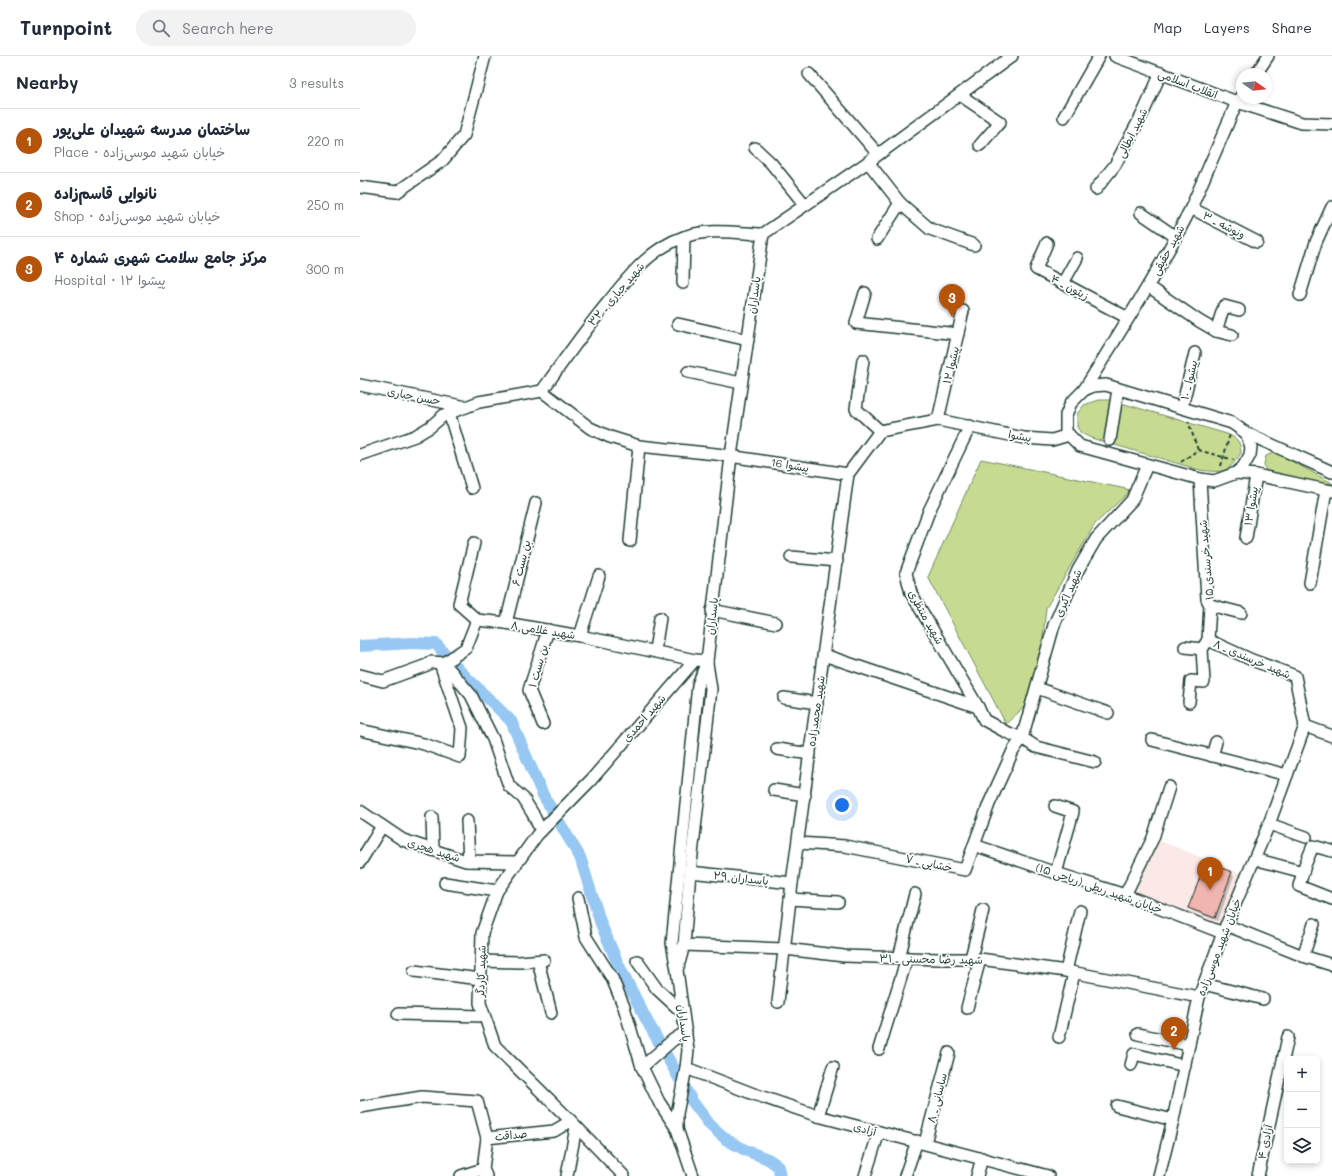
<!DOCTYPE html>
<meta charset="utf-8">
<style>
:root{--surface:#fff;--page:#f2f2f3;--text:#1f2937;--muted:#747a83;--line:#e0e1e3;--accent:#b45309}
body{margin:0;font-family:Mali,"Playpen Sans Arabic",sans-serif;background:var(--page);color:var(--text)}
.controls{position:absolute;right:12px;bottom:12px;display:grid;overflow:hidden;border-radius:6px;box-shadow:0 2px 6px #0003}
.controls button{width:36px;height:36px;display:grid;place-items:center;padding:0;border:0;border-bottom:1px solid var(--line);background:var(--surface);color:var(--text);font:20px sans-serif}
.compass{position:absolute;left:876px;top:12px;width:36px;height:36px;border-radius:50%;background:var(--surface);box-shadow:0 2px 6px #0003;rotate:104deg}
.you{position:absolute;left:482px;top:749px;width:14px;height:14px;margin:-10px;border:3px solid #fff;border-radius:50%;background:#1a73e8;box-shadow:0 0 0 6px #1a73e833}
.badge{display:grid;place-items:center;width:26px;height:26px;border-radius:50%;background:var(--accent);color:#fff;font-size:13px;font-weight:700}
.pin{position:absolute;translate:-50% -33px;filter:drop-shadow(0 1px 2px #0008)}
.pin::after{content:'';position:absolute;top:21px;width:14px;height:12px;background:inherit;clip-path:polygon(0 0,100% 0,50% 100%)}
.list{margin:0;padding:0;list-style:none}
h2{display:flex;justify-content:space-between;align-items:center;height:52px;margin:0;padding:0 16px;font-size:17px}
h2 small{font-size:13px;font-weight:400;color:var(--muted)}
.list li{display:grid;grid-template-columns:26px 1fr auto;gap:12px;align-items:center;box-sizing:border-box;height:64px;padding:0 16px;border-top:1px solid var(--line)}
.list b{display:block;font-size:15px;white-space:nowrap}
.list p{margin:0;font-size:13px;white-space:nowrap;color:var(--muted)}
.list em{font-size:13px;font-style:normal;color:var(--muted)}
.icon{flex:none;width:22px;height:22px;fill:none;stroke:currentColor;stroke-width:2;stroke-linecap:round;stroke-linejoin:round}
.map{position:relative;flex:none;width:972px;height:1120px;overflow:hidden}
header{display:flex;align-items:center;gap:24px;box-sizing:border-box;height:56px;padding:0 20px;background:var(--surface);border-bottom:1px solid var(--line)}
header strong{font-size:19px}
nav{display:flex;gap:22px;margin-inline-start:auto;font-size:14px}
.search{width:280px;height:36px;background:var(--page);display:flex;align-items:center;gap:10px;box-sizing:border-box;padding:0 14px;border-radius:22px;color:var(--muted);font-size:15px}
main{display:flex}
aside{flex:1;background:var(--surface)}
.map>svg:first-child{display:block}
</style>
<header>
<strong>Turnpoint</strong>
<div class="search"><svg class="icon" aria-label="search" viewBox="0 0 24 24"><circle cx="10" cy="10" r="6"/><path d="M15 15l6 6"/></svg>Search here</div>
<nav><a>Map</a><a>Layers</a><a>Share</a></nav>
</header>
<main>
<aside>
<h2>Nearby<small>3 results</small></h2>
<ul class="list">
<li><span class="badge">1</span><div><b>ساختمان مدرسه شهیدان علی‌پور</b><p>Place · خیابان شهید موسی‌زاده</p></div><em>220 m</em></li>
<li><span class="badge">2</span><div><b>نانوایی قاسم‌زاده</b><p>Shop · خیابان شهید موسی‌زاده</p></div><em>250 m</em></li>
<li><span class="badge">3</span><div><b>مرکز جامع سلامت شهری شماره ۴</b><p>Hospital · پیشوا ۱۲</p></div><em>300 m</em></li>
</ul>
</aside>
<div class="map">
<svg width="972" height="1120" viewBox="0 0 972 1120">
<rect width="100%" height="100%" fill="#fff"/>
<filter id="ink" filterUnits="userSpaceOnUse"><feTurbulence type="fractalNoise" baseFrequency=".025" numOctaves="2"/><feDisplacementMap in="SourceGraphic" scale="8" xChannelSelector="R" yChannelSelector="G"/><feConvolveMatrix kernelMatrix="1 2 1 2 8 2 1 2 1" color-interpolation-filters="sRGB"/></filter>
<g filter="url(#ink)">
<path fill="#fbe9e7" d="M793 782 887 820 863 877 765 839Z"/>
<g fill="#c6db91" stroke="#728c62">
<path d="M739 344H751L867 378C878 383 880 385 881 397 868 417 863 417 840 414L731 382 721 377 717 371V358L724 349Z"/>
<path d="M915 396 972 427V429L906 416 904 408 906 400Z"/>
<path d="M621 403 771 434 735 468 686 552 677 639 646 668 568 521Z"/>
</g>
<path fill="#0003" d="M871 817 874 820 858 865 832 855 830 852Z"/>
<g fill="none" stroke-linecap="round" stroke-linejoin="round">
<path stroke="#96c8f3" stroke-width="12" d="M0 590 52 587 76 588 99 614 151 665 183 739 220 801 241 868 258 908 287 965 332 1045 350 1069 367 1084 387 1095 408 1103 418 1110 420 1115 419 1120"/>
</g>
<path fill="#f1b5af" stroke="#1f3d34" d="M846 806 872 816 855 862 828 852Z"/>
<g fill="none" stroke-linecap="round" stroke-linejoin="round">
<defs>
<g id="minor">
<path d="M755 0 877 46 942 67 972 68"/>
<path d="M449 18 518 98"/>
<path d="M896 18 908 0"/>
<path d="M600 39 640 66 620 89"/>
<path d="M704 61 739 0"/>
<path d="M395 92 411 107 445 149"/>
<path d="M508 106 540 147 570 173 614 189"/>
<path d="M0 131 37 136 83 104 104 79 125 0"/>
<path d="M736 133 755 109 784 55 801 17"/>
<path d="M831 152 897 186"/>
<path d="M781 157 816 181"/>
<path d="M517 183 540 147"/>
<path d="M687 187 676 213 768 262"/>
<path d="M323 227 324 181"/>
<path d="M703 227 717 202"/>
<path d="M788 230 839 265 856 275 872 279"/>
<path d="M505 237 496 267 598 278"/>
<path d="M940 239 956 186 972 151"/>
<path d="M318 268 388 284"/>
<path d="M856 275 864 250 879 254"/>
<path d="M503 304 496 353 520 375"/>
<path d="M328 316 381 327"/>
<path d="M0 329 106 351"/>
<path d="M746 329 872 367 886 377 891 391 890 399 883 411 876 417 854 425 840 423 720 390 706 376V359L711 347 724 334 733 330Z"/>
<path d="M724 334C761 274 799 215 831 152L877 46 882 39"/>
<path d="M182 335 230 372 250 381 279 390 356 398 488 418"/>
<path d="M182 335C204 304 225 274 249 245 270 219 291 192 324 181 349 172 377 177 403 178"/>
<path d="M822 351 835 297"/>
<path d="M89 357 112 432"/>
<path d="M578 364 603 255"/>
<path d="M610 370 569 455 546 517 551 537 618 651 624 664 646 676 662 682 676 691 735 706"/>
<path d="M886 377 972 416"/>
<path d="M750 384 758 333"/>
<path d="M0 399 55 380 70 371 84 359 119 346 182 335"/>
<path d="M876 417 896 419 966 434 972 435"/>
<path d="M840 423 847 543 850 549 848 584"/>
<path d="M886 482 896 419"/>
<path d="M270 485 279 390"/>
<path d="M114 487 99 548 117 564 146 567 220 580 335 604"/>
<path d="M431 501 477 505"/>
<path d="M950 527 966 434"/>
<path d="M850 549 881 557"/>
<path d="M352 554 416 567"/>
<path d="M146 567 176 447"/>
<path d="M220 580 239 520"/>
<path d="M848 584 892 604 935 620 945 670"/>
<path d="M825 591 842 593"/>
<path d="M295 594 300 562"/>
<path d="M464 599 618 651"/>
<path d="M84 607 111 639 133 683 149 730 163 742 173 758 181 775"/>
<path d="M0 619 23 625 67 609 71 606 84 607 106 592 117 564"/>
<path d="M677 632 748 657"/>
<path d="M424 642 457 647"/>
<path d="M829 646 831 625 844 626 842 593 848 584"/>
<path d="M183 668 169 634 188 574"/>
<path d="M945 670 972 680"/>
<path d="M0 674 64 688 100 701 102 672 80 607"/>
<path d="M792 684 927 719"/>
<path d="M417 693 450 698"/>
<path d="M852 700 856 686"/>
<path d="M414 734 445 739"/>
<path d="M695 750 713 756 696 817"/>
<path d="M0 755 43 784 106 805 157 806"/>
<path d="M72 761 73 794"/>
<path d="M107 765 109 805"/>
<path d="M909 768 946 781"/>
<path d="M438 787 485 790 605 814 629 748 653 695 662 682 694 569 718 514 736 483 772 444 787 409"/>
<path d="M614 789 696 817 765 839 863 877"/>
<path d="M972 795 953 790 945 809 939 830 972 843"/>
<path d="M902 805 943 816"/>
<path d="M0 806 22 770"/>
<path d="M330 816 432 827"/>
<path d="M85 827 137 835"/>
<path d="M765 839 793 782 809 731"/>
<path d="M218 842 226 881 252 922 264 951 282 1011 299 1046 317 1073"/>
<path d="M430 843 478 846"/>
<path d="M866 869 943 900 954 868"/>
<path d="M324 889 425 893 484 900 579 903H620L706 915 839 941"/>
<path d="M943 900 972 909"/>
<path d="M539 902 555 838"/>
<path d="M611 902 623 854"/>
<path d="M121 905 159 906 184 904"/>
<path d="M178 905 191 957"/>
<path d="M277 905 297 933 322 956"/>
<path d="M318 911 324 889 330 816 351 633 347 607"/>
<path d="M54 915 121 923"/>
<path d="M706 915 720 855"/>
<path d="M844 928 903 943"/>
<path d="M418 946 432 827 488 418 520 375 578 364 664 382 692 384 709 379"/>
<path d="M607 952 620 903"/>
<path d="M38 958 124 960"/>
<path d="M778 978 829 989"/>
<path d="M699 981 714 917"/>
<path d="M519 993 547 902"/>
<path d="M771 1009 774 998 825 1010"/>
<path d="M282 1011 313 984 326 976"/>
<path d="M326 1012 391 1037 458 1060 688 1120"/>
<path d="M757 1050 813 1064"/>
<path d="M0 1051 62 1041 117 1045 127 1082"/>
<path d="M458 1060 473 1011"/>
<path d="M565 1087 589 997"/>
<path d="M101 1120 123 1113"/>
<path d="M126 1120 123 1113 127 1082 194 1075 211 1065"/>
<path d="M207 1120 216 1071"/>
<path d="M264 1120 211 1065 135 990 120 947 122 877 137 835 177 779 231 724 335 604 347 605"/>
<path d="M333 1120 317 1073V1058L326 1012 328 994 317 914 312 887 338 629 347 605 371 400 403 178 508 106 652 0"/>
<path d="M505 1120 519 1076"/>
<path d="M545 1120 557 1085"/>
<path d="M617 1120 622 1102"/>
<path d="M799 1120 813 1064 839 941 863 877 909 768 945 670"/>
<path d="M898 1120 928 981"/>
</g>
</defs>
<use href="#minor" stroke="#1f3d34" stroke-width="14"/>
<g stroke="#1f3d34" stroke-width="2" stroke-dasharray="4 3" stroke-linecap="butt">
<path d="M838 394 874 404"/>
<path d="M821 406 838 394 828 365"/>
<path d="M861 410 870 378"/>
</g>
<use href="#minor" stroke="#fff" stroke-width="11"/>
</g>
</g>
<g text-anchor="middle" stroke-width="3.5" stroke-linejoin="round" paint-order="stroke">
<g font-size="11" fill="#1f3d34" stroke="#fff">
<text transform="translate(828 28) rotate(21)" y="4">انقلاب اسلامی</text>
<text transform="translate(772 77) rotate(-63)" y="4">شهید ابطالی</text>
<text transform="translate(864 169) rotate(27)" y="4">ونوشه ـ ۳</text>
<text transform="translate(808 194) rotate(-61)" y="4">شهید حقیقی</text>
<text transform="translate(710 231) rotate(28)" y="4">زیتون ـ ۴</text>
<text transform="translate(256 238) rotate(-49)" y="4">شهید جباری ـ ۳۲</text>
<text transform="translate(394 239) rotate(-82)" y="4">پاسداران</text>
<text transform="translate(591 309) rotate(-77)" y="4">پیشوا ۱۲</text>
<text transform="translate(829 324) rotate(-77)" y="4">پیشوا ـ ۱۰</text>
<text transform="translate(54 340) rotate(11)" y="4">حسن جباری</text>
<text transform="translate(660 380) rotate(10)" y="4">پیشوا</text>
<text transform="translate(430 409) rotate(9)" y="4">پیشوا 16</text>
<text transform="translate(891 450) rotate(-81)" y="4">پیشوا ۱۳</text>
<text transform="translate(846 504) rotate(-95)" y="4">شهید خرسندی ۱۵</text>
<text transform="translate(161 507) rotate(-76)" y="4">بن بست ۶</text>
<text transform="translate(708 537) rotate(-66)" y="4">شهید اکبری</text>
<text transform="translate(352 560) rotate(-83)" y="4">پاسداران</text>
<text transform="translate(566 561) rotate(61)" y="4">شهید منتظری</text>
<text transform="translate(183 574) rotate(9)" y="4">۸ شهید غلامی</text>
<text transform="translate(892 603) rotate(23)" y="4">شهید خرسندی ـ ۸</text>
<text transform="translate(178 610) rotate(-74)" y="4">بن بست ۱</text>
<text transform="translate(456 655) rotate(-82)" y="4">شهید محمدزاده</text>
<text transform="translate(284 662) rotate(-49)" y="4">شهید احمدی</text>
<text transform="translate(74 794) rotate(18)" y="4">شهید هجری</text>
<text transform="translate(569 807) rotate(12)" y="4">خشایی ـ ۷</text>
<text transform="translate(381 822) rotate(6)" y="4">پاسداران ۲۹</text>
<text transform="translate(739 832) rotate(19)" y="4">خیابان شهید ربطی (ریاحی ۱۵)</text>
<text transform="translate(859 891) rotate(-69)" y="4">خیابان شهید موسی‌زاده</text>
<text transform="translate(571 903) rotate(1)" y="4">شهید رضا محسنی ـ ۳۱</text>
<text transform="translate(121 915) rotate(-88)" y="4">شهید کاردگر</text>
<text transform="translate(324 967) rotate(82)" y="4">پاسداران</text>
<text transform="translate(577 1042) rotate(-76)" y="4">ساسانی ـ ۸</text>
<text transform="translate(505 1073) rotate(15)" y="4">آزادی</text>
<text transform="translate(151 1079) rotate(-6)" y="4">صداقت</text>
<text transform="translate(905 1086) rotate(-78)" y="4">آزادی ۴</text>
</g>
</g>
</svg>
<div class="controls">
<button>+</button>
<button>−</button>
<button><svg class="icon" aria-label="layers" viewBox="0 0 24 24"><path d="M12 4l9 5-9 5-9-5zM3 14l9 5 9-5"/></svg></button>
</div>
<svg class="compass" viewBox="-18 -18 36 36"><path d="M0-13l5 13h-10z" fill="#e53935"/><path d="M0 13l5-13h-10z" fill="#747a83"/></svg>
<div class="you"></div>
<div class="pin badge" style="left:850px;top:834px">1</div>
<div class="pin badge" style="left:814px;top:994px">2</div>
<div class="pin badge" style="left:592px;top:261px">3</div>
</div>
</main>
